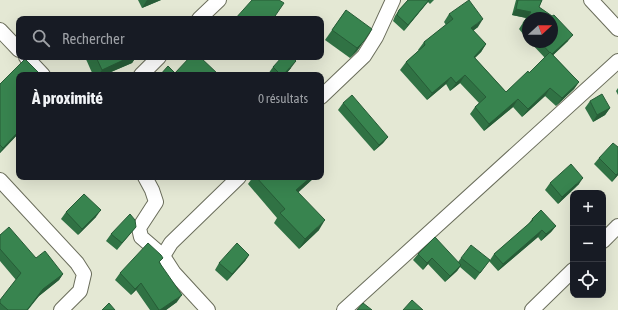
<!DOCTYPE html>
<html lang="fr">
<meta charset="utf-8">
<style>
:root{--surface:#171b24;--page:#20242c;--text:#f1f3f6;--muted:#9ea1a6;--line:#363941}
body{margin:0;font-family:"Asap Condensed",sans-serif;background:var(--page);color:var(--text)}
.controls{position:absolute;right:12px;bottom:12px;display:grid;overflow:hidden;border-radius:8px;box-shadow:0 4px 16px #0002}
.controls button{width:36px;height:36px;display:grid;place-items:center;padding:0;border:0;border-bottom:1px solid var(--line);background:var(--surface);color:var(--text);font:20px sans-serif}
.compass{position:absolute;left:522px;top:12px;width:36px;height:36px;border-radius:50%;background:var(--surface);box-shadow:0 4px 16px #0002;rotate:69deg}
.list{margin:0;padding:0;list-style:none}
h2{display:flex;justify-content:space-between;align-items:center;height:52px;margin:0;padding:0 16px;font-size:17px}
h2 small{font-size:13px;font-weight:400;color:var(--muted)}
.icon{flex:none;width:22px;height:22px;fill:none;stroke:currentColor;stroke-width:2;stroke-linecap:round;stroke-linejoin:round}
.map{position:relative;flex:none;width:618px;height:310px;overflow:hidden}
.search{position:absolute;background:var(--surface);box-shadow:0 4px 16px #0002;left:16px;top:16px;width:308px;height:44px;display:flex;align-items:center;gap:10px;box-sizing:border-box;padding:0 14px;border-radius:8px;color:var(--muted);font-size:15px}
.panel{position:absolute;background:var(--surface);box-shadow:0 4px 16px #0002;left:16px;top:72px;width:308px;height:108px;border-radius:8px}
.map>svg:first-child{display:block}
</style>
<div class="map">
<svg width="618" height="310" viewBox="0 0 618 310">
<rect width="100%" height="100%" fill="#e4e8d4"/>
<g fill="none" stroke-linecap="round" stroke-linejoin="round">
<defs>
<g id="minor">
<path d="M591 0 618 29"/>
<path d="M199 19 219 0"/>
<path d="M0 30 19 50"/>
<path d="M26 57 43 75"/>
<path d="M141 75 159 57"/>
<path d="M321 97 364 56 376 37 393 0"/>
<path d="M145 177 152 190 156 202 152 208 139 228 141 237 163 256 174 273 208 310"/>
<path d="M0 180 77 263 84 274 80 291 61 310"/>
<path d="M603 241 618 226"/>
<path d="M163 256 171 243 239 177"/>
<path d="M344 310 618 61"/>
<path d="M532 310 573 270"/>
</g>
</defs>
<use href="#minor" stroke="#6a6d5b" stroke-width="16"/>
<use href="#minor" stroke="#fff" stroke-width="14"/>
</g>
<g fill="#307244">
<path d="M138 0H161L142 8Z"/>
<path d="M408 0H434L430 4 428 2 404 31 393 21 395 16 399 10Z"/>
<path d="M516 0H542L539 7 568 41 553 55 573 76 579 82 574 89 556 106 545 96 522 117 513 107 484 131 470 114 475 107 479 103 460 83 450 91 446 84 427 100 400 70 406 62 419 50H418L424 42 446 25 444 22 449 14 478 27 473 31 486 44 481 52 475 58 506 92 529 73 545 58 530 42H552L528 18V40L519 29 526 18 512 15Z"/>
<path d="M346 10 364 41 357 51 350 58 325 40Z"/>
<path d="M85 57H136L132 63 104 75H93Z"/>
<path d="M273 67 291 68 285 75H269L268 74Z"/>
<path d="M19 75V133L0 153V84Z"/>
<path d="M618 88V95L616 91Z"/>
<path d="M590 101 610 108 605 115 593 122 585 108Z"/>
<path d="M343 103 388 137 383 143 374 151 338 110Z"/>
<path d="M599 158 618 175 612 182 594 164Z"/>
<path d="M253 177H315L298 192 319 230 299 249 274 223 277 218 248 184Z"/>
<path d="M550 183 579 184 558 204 545 190Z"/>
<path d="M66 212 96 217 78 235 61 219Z"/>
<path d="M532 219 556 226 551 232 541 241 538 237 498 271 489 261 475 280 460 267 457 271 445 282 428 264 423 270 413 260 418 254 458 262 461 258 490 260 494 254 527 226Z"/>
<path d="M136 227 131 233 117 250 106 241 111 234Z"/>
<path d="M0 235 36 258 63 274 59 280 39 296 28 310H0V300L16 280 0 261Z"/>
<path d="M249 255 245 261 227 281 215 270 219 263Z"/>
<path d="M160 262 177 302 166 310H150L136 290 131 295 115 280 120 273Z"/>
</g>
<g fill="#275c37">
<path d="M147 0H161L142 8Z"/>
<path d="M429 0 404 31 408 25Z"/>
<path d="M516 9 531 12 527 18 512 15Z"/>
<path d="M483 19 478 27 465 36 471 28Z"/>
<path d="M573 35 568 41 547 61 551 55Z"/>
<path d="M364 41 357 51 350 58 357 48Z"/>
<path d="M486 44 481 52 468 64 474 57Z"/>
<path d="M130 57H136L132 63 104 75H98L102 70Z"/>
<path d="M296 61 291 68 285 75H283Z"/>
<path d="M465 75 460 83 450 91 456 83Z"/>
<path d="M451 77 446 84 427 100 432 93Z"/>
<path d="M579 82 574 89 556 106 562 98Z"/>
<path d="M550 88 545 96 522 117 528 109Z"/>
<path d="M518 99 513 107 484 131 489 124Z"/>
<path d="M610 108 605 115 593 122 597 115Z"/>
<path d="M19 131V133L0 153V152L3 148Z"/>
<path d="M388 137 383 143 374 151 379 145Z"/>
<path d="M618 173V175L612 182 616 175Z"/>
<path d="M311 177H315L290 200 296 190Z"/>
<path d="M583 178 579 184 558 204 562 197Z"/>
<path d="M101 210 96 217 78 235 82 229Z"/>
<path d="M325 220 319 230 299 249 305 239Z"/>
<path d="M556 226 551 232 541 241 546 234Z"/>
<path d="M542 230 538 237 498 271 503 264Z"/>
<path d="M249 255 245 261 227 281 232 274Z"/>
<path d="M432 258 428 264 423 270 427 263Z"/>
<path d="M461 265 457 271 445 282 450 276Z"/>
<path d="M63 274 59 280 39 296 27 310 43 289Z"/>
<path d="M141 283 136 290 131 295 135 289Z"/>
<path d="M182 295 177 302 166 310H160Z"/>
</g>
<g fill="#38844f" stroke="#275c37">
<path d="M252 0H279L284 3 273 19H235Z"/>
<path d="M408 0H429L408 25 397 15 399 10Z"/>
<path d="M469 0 483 19 471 28 486 44 474 57 506 92 528 71 529 73 550 52 573 76 579 82 562 98 550 88 528 109 518 99 489 124 475 107 486 97 465 75 456 83 451 77 432 93 406 62 425 45 424 42 453 19 449 14Z"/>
<path d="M518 0H542L539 7 552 16 554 15 573 35 552 54 550 52V53L540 42H552V18H528V29L523 23 531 12 516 9Z"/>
<path d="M346 10 372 29 364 41 357 48 332 30Z"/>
<path d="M96 57H130L102 70Z"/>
<path d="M190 57H200L218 74 217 75H160L168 66 175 73Z"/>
<path d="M282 57H292L296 61 283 75H281L273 67Z"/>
<path d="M25 59 38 72 36 73 38 75H19V131L3 148 0 145V84Z"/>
<path d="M602 94 610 108 597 115 590 101Z"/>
<path d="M352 95 388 137 379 145 343 103Z"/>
<path d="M613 143 618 147V173L616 175 599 158Z"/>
<path d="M571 164 583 178 562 197 550 183Z"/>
<path d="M256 177H311L296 190 325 220 305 239 280 213 285 209Z"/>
<path d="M84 194 101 210 82 229 66 212Z"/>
<path d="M541 210 556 226 546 234 542 230 503 264 494 254 533 220 532 219Z"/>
<path d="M130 214 135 220 136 227 122 243 111 234Z"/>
<path d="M9 227 36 258 45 251 63 274 43 289 27 310H8L0 303V300L21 273 0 249V235Z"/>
<path d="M435 237 461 265 450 276 432 258 427 263 418 254Z"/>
<path d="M148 243 161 255 163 258 159 262 182 295 160 310H159L141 283 135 289 120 273Z"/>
<path d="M237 243 249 255 232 274 219 263Z"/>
<path d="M471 245 490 260 480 273 461 258Z"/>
<path d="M412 300 423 310H403Z"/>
<path d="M109 303 115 310H102Z"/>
<path d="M363 303 372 310H357Z"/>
</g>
</svg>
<div class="controls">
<button>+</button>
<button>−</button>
<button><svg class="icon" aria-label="locate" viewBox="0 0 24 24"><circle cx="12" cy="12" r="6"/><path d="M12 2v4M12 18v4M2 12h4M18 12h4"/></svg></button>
</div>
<svg class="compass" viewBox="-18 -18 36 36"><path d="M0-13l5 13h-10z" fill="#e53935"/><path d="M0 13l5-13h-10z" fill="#9ea1a6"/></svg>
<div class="search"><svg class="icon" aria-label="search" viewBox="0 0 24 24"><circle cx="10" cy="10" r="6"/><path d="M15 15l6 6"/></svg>Rechercher</div>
<section class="panel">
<h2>À proximité<small>0 résultats</small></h2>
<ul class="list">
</ul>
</section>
</div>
